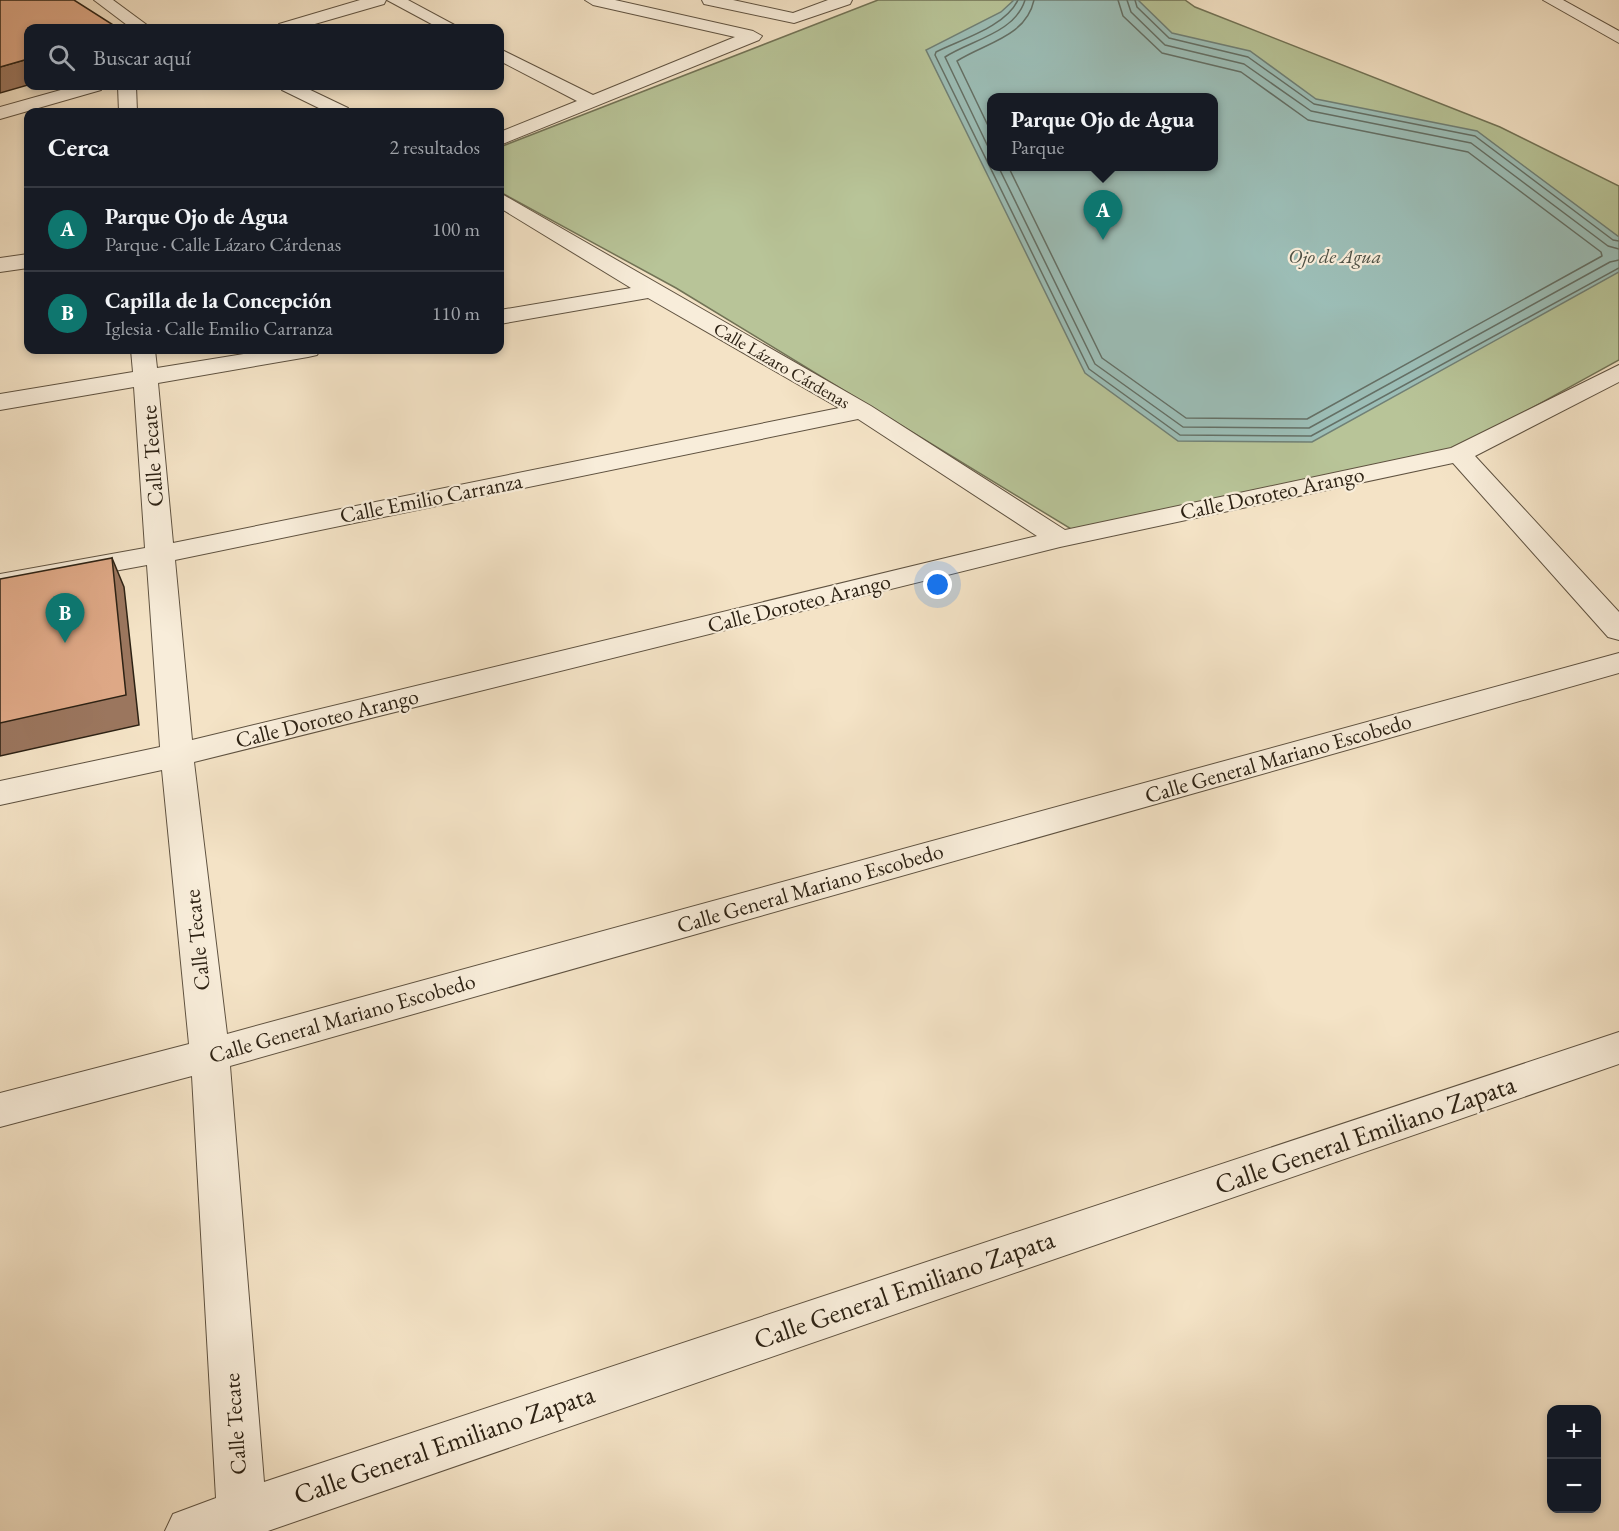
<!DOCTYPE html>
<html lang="es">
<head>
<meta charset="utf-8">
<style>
	:root { --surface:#171b24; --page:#20242c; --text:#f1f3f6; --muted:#9ea1a6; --line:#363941; --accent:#0f766e }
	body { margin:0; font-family:"EB Garamond",serif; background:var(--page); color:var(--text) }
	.controls { position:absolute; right:18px; bottom:18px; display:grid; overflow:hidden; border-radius:12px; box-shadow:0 3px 9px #0003 }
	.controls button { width:54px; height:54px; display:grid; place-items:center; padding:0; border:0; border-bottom:2px solid var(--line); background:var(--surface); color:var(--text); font:30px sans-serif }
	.you { position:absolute; left:938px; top:585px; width:21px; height:21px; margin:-15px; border:4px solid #fff; border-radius:50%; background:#1a73e8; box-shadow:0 0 0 9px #1a73e833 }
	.badge { display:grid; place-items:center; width:39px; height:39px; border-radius:50%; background:var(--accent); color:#fff; font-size:20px; font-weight:700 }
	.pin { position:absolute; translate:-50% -50px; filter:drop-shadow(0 2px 3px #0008) }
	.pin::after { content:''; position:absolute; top:32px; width:21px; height:18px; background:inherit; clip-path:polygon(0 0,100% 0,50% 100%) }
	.popup { position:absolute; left:987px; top:93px; width:231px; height:78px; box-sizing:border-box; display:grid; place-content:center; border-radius:12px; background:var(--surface); filter:drop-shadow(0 2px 4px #0005); font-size:20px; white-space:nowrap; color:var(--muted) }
	.popup b { font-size:22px; color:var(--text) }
	.popup::after { content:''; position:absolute; left:50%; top:100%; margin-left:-12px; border:12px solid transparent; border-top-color:var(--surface) }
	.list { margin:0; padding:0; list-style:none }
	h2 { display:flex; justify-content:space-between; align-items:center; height:78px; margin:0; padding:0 24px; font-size:26px }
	h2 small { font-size:20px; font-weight:400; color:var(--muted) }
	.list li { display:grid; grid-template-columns:39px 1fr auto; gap:18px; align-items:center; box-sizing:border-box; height:84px; padding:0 24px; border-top:2px solid var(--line) }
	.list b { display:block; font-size:22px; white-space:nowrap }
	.list p { margin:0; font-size:20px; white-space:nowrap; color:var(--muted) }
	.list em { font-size:20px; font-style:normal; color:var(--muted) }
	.icon { flex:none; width:33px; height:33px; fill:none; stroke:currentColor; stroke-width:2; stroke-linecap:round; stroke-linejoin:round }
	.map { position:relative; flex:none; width:1619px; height:1531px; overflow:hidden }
	.search { position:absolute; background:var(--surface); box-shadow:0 3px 9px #0003; left:24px; top:24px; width:480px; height:66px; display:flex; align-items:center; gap:15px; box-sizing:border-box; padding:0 21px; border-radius:12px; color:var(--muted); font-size:22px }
	.panel { position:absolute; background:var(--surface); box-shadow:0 3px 9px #0003; left:24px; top:108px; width:480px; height:246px; border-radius:12px }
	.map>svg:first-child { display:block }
	.green { fill:#b8c498; stroke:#727356; stroke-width:1.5; fill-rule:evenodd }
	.water { fill:#9cbeb7; stroke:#708076; stroke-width:1.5; fill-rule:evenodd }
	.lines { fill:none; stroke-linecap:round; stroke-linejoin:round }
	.shore { stroke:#647066; stroke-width:1.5 }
	.minor-casing { stroke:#5f5240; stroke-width:2 }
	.tertiary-casing { stroke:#5f5240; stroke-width:2 }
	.minor { fill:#f8edda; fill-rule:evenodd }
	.tertiary { fill:#f8edda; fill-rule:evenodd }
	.shaded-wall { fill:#9b765e; stroke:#2d2214; stroke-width:1.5 }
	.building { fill:#dea886; stroke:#2d2214; stroke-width:1.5 }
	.labels { text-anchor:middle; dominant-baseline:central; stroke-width:4.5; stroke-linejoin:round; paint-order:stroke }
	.far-street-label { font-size:18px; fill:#2d2214; stroke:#f8edda }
	.far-water-label { font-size:20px; font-style:italic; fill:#4e5145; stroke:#f8edda }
	.street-label { font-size:22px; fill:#2d2214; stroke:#f8edda }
	.near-street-label { font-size:27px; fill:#2d2214; stroke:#f8edda }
</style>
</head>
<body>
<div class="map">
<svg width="1619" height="1531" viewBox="0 0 1619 1531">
	<rect width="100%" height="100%" fill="#f4e3c6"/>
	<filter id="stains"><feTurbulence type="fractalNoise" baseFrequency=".00333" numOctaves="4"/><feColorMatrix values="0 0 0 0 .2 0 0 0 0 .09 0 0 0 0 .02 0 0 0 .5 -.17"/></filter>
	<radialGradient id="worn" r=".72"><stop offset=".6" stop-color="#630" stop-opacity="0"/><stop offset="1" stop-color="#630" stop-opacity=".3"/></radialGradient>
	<!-- green -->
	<path class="green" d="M878,0h307l10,7 305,120 119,59v174l-160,88 -383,84 -400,-244 -176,-96v-45zM992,98h222v68h-222z"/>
	<!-- water -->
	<path class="water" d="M1014,0h124l34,33 78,18 66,48 161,32 142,106v35l-307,170 -134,-1 -93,-68 -159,-323 75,-38zM992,98h222v68h-222z"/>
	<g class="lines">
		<!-- shore -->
		<g class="shore">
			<path d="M1018,0c-13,27 -56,39 -82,52l-1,3 154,314 91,66 131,1 308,-168"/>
			<path d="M1127,0l4,12 34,33 79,19 67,47 160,32 137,103 11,3"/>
			<path d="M1135,0l2,7 32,31 79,19 66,47 161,32 138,104 6,1"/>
			<path d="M992,134l-35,-73c28,-18 69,-24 77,-61"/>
			<path d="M992,155l-47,-98c26,-17 70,-24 80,-57"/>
			<path d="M998,166l97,198 88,63 126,1 301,-166 9,-2"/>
			<path d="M1008,166l94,192 84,60 121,1 295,-163 -1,-4 -133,-100 -160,-32 -67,-48 -79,-19 -39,-37 -5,-16"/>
		</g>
		<defs>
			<g id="minor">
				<path d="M94,0h19l38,28h-20z"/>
				<path d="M360,0h26l-2,4 -83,24h-25l3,-4z"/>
				<path d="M387,0h21l52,28h-21z"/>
				<path d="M585,0h30l138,31 9,5 -3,4 -259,105v-13l77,-31 -77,-40v-12l93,46 142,-58 -142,-32z"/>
				<path d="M702,0h31l60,13 35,-13h24l-2,4 -56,19 -90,-19z"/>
				<path d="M75,86h28l-2,4 -101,29v-12z"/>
				<path d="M118,86h18l1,26h-18z"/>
				<path d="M280,86h22l46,22 3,4h-24l-45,-22z"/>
				<path d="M500,193l371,213 194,124 386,-82 168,-83v17l-144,74 144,156v28l-11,-3 -155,-174 -393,84 -866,215 33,272 1392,-381v20l-1389,393 34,416 1355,-450v32l-1351,467h-103l8,-17 43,-16 -24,-422 -192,51v-34l189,-49 -27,-274 -162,35v-24l160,-34 -13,-182 -147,27v-18l145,-26 -11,-161 -134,23v-16l133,-22 -2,-22h24l2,18 111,-18h52l-3,5 -9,2 -150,26 15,160 666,-135 -191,-110 -148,26v-14l131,-22 -131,-80zM858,419l179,117 -845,204 -17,-180z"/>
				<path d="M28,254v14l-28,4v-14z"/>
			</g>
			<path id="tertiary" d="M1543,0h20l56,31v12z"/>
		</defs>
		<!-- minor casing -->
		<use href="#minor" class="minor-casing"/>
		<!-- tertiary casing -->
		<use href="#tertiary" class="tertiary-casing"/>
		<!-- minor -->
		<use href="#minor" class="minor"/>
		<!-- tertiary -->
		<use href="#tertiary" class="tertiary"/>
	</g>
	<!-- shaded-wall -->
	<g class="shaded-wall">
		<path d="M28,59v26l-28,8v-26z"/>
		<path d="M112,558l12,29 15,138 -139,31v-33z"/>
	</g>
	<!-- building -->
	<g class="building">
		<path d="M0,0h74l44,28h-90v31l-28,8z"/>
		<path d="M112,558l14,137 -126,28v-144z"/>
	</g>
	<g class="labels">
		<!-- far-street labels -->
		<g class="far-street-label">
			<text transform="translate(782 365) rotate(30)">Calle Lázaro Cárdenas</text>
		</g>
		<!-- far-water labels -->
		<g class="far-water-label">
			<text x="1335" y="256">Ojo de Agua</text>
		</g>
		<!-- street labels -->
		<g class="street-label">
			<text transform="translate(152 456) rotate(-94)">Calle Tecate</text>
			<text transform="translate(1272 493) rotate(-12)">Calle Doroteo Arango</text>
			<text transform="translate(431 498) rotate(-11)">Calle Emilio Carranza</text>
			<text transform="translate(799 603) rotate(-14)">Calle Doroteo Arango</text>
			<text transform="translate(327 718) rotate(-14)">Calle Doroteo Arango</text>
			<text transform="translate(1278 758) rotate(-16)">Calle General Mariano Escobedo</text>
			<text transform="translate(810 888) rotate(-16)">Calle General Mariano Escobedo</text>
			<text transform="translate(197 940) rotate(-96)">Calle Tecate</text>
			<text transform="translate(342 1018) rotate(-16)">Calle General Mariano Escobedo</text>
			<text transform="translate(235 1424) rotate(-94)">Calle Tecate</text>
		</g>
		<!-- near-street labels -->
		<g class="near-street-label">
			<text transform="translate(1365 1134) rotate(-19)">Calle General Emiliano Zapata</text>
			<text transform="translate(904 1289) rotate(-19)">Calle General Emiliano Zapata</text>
			<text transform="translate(444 1444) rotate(-19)">Calle General Emiliano Zapata</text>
		</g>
	</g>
	<rect width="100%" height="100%" filter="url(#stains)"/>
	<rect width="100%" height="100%" fill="url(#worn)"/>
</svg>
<div class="controls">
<button>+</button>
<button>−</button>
</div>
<div class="you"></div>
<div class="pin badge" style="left:1103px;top:240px">A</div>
<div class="popup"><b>Parque Ojo de Agua</b>Parque</div>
<div class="pin badge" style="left:65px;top:643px">B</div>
<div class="search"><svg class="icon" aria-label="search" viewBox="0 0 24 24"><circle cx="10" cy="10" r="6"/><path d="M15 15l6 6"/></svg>Buscar aquí</div>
<section class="panel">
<h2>Cerca<small>2 resultados</small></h2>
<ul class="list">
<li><span class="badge">A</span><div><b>Parque Ojo de Agua</b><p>Parque · Calle Lázaro Cárdenas</p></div><em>100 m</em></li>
<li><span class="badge">B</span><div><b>Capilla de la Concepción</b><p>Iglesia · Calle Emilio Carranza</p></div><em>110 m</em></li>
</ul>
</section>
</div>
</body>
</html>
